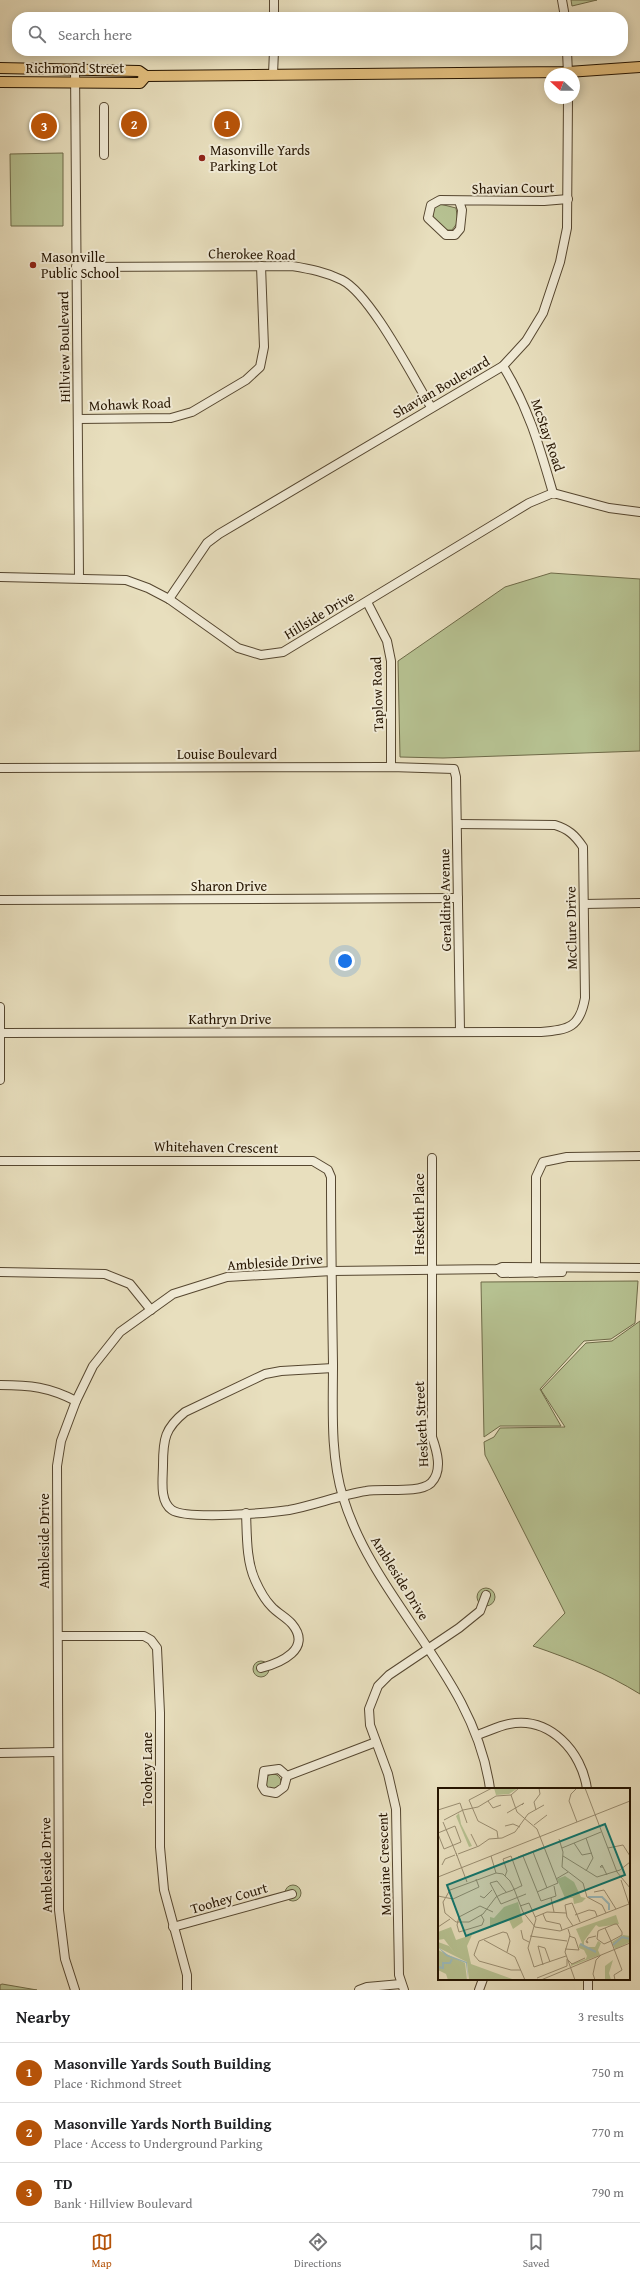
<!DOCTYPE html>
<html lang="en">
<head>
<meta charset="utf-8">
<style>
	:root { --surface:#fff; --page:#f6f6f6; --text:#202124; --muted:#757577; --line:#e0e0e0; --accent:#b45309 }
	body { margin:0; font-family:"Gentium Book Plus",serif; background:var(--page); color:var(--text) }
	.compass { position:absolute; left:544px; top:68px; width:36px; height:36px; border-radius:50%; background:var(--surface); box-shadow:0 2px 10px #0003; rotate:291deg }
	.you { position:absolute; left:345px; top:961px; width:14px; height:14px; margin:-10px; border:3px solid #fff; border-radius:50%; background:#1a73e8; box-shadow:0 0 0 6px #1a73e833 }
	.badge { display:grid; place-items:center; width:26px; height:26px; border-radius:50%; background:var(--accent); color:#fff; font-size:13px; font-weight:700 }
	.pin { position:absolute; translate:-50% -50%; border:2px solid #fff; box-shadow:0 1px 4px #0006 }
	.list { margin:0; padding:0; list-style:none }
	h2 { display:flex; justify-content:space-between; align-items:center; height:52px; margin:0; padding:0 16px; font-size:17px }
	h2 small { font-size:13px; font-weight:400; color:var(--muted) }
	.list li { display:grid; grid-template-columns:26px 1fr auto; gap:12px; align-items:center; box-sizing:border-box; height:60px; padding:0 16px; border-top:1px solid var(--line) }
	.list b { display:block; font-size:15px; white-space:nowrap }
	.list p { margin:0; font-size:13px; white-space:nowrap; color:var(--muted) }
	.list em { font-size:13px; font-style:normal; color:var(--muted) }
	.icon { flex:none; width:22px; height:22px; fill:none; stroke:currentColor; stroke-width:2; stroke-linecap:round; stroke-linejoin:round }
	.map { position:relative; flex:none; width:640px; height:1990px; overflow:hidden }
	.search { position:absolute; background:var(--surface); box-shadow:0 2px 10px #0003; left:12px; right:12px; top:12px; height:44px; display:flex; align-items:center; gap:10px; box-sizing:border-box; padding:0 14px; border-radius:16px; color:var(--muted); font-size:15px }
	.sheet { height:232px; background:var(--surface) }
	nav { display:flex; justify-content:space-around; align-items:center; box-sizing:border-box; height:56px; border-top:1px solid var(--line); background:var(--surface); font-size:11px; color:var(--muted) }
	nav a { display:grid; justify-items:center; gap:2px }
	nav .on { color:var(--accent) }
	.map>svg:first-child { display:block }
	.green { fill:#b6c191; stroke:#6e6a48 }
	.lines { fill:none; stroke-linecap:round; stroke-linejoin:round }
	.minor-casing { stroke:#564730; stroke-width:10 }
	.major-casing { stroke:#251400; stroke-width:12 }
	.minor { stroke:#f0ead5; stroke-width:8 }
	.major { stroke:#e4c07f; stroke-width:10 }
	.poi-dot { fill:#8f2418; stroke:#f0ead5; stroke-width:1.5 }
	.labels { text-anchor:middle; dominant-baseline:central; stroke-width:4; stroke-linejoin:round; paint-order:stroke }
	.street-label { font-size:14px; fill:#251400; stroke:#f0ead5 }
	.poi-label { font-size:14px; fill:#251400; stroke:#f0ead5; text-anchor:start }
	.inset-river { fill:none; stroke:#9bbabc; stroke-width:2 }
	.inset-road { fill:none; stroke:#9a8e72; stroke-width:1 }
	.view { fill:#0f766e; fill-opacity:0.15; stroke:#0f766e; stroke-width:2 }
	.inset-edge { fill:none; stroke:#251400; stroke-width:2 }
</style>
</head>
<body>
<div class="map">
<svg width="640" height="1990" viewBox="0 0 640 1990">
	<rect width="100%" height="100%" fill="#e8dfbe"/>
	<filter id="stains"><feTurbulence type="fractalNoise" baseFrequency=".005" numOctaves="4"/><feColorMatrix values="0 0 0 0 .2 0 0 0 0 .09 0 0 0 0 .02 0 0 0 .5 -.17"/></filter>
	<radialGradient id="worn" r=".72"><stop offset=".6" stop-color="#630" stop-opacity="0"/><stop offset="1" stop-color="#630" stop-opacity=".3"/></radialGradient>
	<!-- green -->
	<g class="green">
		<path d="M571,0h26l-25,6z"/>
		<path d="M63,153v73h-52l-1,-72z"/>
		<path d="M440,204l16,4 2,14 -6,8h-7l-12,-11v-11z"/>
		<path d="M551,573l89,6v172l-197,7 -43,-1 -2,-96 107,-74z"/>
		<path d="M638,1281l-3,42 -24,16 -27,2 -44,48 21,37h-61l-16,11 -3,-155z"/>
		<path d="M640,1321v373c-34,-21 -69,-35 -107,-48l32,-33 -80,-158 -1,-13 10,-5 6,-9 65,-1 -24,-37 45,-47 26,-2z"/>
		<circle cx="486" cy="1597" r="9"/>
		<circle cx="261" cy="1669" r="8"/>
		<circle cx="273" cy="1782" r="8"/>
		<circle cx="293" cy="1893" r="8"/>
		<path d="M2,1984l35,6h-37v-5z"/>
	</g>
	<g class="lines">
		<defs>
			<g id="minor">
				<path d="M562,0l3,17"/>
				<path d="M274,17v-17"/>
				<path d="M567,51l1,23"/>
				<path d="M75,68l4,509"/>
				<path d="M273,74l1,-23"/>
				<path d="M104,155v-48"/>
				<path d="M459,201l3,9 -2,19 -5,6h-9l-18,-17 3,-13 9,-5 104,1 24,-2"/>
				<path d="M76,267l216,-1c18,3 34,6 50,14 29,15 70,96 89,127"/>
				<path d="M503,366c26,43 36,79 50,127"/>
				<path d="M78,419l93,-1 21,-6 54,-32 14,-13 4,-20 -3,-81"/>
				<path d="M0,577l126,3 22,8 21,11 69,49 23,7 22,-3 246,-149 24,-10 56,15 31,4"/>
				<path d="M169,599l38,-56 12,-9 284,-168 23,-25 17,-28 17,-51 7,-34 1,-130"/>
				<path d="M367,602l20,39 4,20v106"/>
				<path d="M0,768l391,-1 63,2 2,8 4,254"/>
				<path d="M0,900l458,-2"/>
				<path d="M584,904l56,-1"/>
				<path d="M0,1007v73"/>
				<path d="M0,1033l541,-1c28,-2 39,-5 44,-34l-2,-151c-8,-12 -15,-18 -28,-22l-98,-1"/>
				<path d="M0,1161h313l15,9 3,7c0,62 1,125 2,187 0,43 -3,91 10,133 32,106 132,179 147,292"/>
				<path d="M498,1269l4,4 60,-1"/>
				<path d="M0,1272l105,2 25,10 21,26"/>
				<path d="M536,1273v-96l7,-15 24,-5 73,-1"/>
				<path d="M333,1368l-52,3 -16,3 -80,38c-20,16 -22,27 -22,53 0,14 -4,36 9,45 15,10 97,3 117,0 26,-5 51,-15 77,-19 16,-3 53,3 65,-8 12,-12 6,-32 1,-46v-279"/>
				<path d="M0,1385c30,0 49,2 76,16"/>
				<path d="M246,1513c1,21 0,47 9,67 4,9 9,19 16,26 6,7 15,11 21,18 21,25 -12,39 -31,44"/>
				<path d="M58,1636h86l7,4 6,8 3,65v134l4,43 23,85v15"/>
				<path d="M477,1735c10,-3 21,-9 32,-11 41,-8 73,28 78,65"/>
				<path d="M0,1753l57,-1"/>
				<path d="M287,1776l-3,11 -8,6 -11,-2 -3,-5 2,-15 15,-2 8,7 89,-34"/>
				<path d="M173,1927l119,-33"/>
				<path d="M588,1979v11"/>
				<path d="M75,1990l-10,-31 -6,-49 -2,-444 4,-25 15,-40 17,-35 27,-34 53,-38 54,-17 105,-6 166,-2 4,-2 138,1"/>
				<path d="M359,1990l8,-3 34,-3"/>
				<path d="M404,1990l-5,-15 -3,-166 -8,-35 -18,-49 -1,-16 9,-23 11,-11 70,-47 21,-17 6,-16"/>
				<path d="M479,1990l4,-11"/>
			</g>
			<g id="major">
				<path d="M0,68l139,3 7,5 422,-4 72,-5"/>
				<path d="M0,82l140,1 6,-7"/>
			</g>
		</defs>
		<!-- minor casing -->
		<use href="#minor" class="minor-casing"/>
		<!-- major casing -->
		<use href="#major" class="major-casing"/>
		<!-- minor -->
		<use href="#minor" class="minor"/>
		<!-- major -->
		<use href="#major" class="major"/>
	</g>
	<!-- markers -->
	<g class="poi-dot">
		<circle cx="202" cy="158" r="4"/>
		<circle cx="33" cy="265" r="4"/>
	</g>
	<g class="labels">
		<!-- street labels -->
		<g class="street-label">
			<text x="75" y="68">Richmond Street</text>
			<text transform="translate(513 188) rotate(-1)">Shavian Court</text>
			<text transform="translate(252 254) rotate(1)">Cherokee Road</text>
			<text transform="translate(64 347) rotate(-91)">Hillview Boulevard</text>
			<text transform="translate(441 387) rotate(-30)">Shavian Boulevard</text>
			<text transform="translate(130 404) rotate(-2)">Mohawk Road</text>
			<text transform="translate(548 435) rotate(71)">McStay Road</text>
			<text transform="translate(319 615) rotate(-31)">Hillside Drive</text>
			<text transform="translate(377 694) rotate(-92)">Taplow Road</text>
			<text x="227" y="754">Louise Boulevard</text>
			<text x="229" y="886">Sharon Drive</text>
			<text transform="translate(445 900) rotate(-91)">Geraldine Avenue</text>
			<text transform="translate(571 928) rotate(-91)">McClure Drive</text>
			<text x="230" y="1019">Kathryn Drive</text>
			<text transform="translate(216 1147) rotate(1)">Whitehaven Crescent</text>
			<text transform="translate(419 1214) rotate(-90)">Hesketh Place</text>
			<text transform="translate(275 1262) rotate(-4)">Ambleside Drive</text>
			<text transform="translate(421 1424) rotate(-93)">Hesketh Street</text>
			<text transform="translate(44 1541) rotate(-90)">Ambleside Drive</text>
			<text transform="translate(400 1578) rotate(58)">Ambleside Drive</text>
			<text transform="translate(147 1769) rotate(-90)">Toohey Lane</text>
			<text transform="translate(384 1864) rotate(-92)">Moraine Crescent</text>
			<text transform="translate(46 1865) rotate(-91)">Ambleside Drive</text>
			<text transform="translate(229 1898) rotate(-16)">Toohey Court</text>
		</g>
		<!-- poi labels -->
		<g class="poi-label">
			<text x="210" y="150">Masonville Yards<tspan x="210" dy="16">Parking Lot</tspan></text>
			<text x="41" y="257">Masonville<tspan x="41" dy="16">Public School</tspan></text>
		</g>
	</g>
	<!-- overview -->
	<g transform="translate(438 1788)">
		<rect width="192" height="192" fill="#e8dfbe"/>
		<path d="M56,0h24l-9,6 -13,1zM21,25l2,11 11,22 -3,1 -13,-31zM127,88l9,6 7,15 5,1 -4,4 -8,2 -1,-6h-3l-16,6 11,-6 -8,-19zM80,114l5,20 -10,7 -4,-9 -37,15 -5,11 4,18 44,16h-46l-2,-18 -28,-14 -1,-6 11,4 7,9 -12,-16 -6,1v-8l13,-5 5,13 21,-7 13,-6v-10l4,1 10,-11zM178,127l3,9 -20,3 -3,-2 -12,16v6h11l3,-6 3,2 -3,7 2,5 -29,11v-2l15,-5 1,-3 -3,-6 -5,-2v-3l3,-2 -6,-14zM185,147l7,1v6l-15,7 -3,-7zM0,162l27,13 2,17h-19l-2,-6 -8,-4zM175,172l-4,13 2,7h-6v-14z" fill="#b6c191"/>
		<path d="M0,159l10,8 19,7 1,18 -2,-17 -20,-7z" fill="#9bbabc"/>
		<path class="inset-river" d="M150,109h14l7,7v6M142,156l16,8M175,157l9,-8 8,2M0,179l5,1v-5h7l2,-4"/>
		<path class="inset-road" d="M54,0l-23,12 9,21 19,10 1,7M139,0l-6,6 -2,7 8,21M147,0l32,84 13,16M73,7l6,17 20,17 21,54 -21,9M50,13l5,7 8,-3M0,22l22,-7 7,20M98,22l-2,-8 6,-8 -1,-6M69,25l17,-10 -2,2M6,32l19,-10 15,-3 18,-11 15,-1 8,-7M5,34l13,31M96,37l13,-10M67,38l8,-2 7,3M0,45l17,-7 6,16 -17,7 -6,-15M33,46l6,12M121,51l4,13 -1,15 21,16 4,14 15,8 4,8M136,55l8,12 10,-2M124,60l39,-16M170,60l15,-3 7,11M95,64l14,36M20,66l21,-8 10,-7 13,-1 13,-6 13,-18 16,-9M19,68l-1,-3 11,29M53,68l5,17M85,68l18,45 15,-5 -2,-10M125,68l34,21 23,-7 10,-8M80,69l26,-10M4,77l3,-6 10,-4M165,79l-1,-2 -2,2h3l4,8M148,83l7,-13 -7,-20M67,88l2,-5 -4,-12 8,-3 11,30h-1l-6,3h-1l-1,1 -11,4 -6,3 -13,17 -14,8h-13l-11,-9 -2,-11 7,-12 46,-17 7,1 7,7 4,8 9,23 1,1M0,89l192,-76M118,91l12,-7M183,92l9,27M68,104l-9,-11 -7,2 11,21 25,-10M156,104l10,-2 12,19M0,108l15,3 26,-12 -3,-8M42,108l4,2 8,-8M113,110l3,14M82,118l9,-3 7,16 -8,29 6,19 32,-11M85,124l12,15 25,4 69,-27M105,126l3,7 14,3 2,6M43,127l3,5 -2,5 -23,7 -2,-7 2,-8 21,-11 13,6M137,127l14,-5 6,1 2,5M97,129l12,-5 19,1M135,138l-6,-9 -2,-12 7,-2 8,19M0,139l12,-8M167,140l6,13 -7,3 -7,-5 1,-8 2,-1 15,-6h2l5,8v3l-11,6M130,141l2,6 -5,17 10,28M83,142l2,9 6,3M92,148l37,5M46,152l31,17 10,23M149,153l1,2 -2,-1 2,-4 8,-2M173,153l11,29 -8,5 1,5M127,161l14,1 -4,-12 -6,-2M69,164l3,-11 -3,-8 -4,-1 -24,9 -5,14 5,6 32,9h10M129,171l5,5 13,-6M105,177l-5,-19 7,2 5,14M99,190l30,-12v-7M103,192l89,-37M157,192l-2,-6 3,-14 5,-5"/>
		<path class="view" d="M167,36l20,51 -159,61 -19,-51z"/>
		<rect width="192" height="192" class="inset-edge"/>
	</g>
	<rect width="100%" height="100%" filter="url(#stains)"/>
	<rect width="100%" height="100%" fill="url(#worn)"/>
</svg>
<svg class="compass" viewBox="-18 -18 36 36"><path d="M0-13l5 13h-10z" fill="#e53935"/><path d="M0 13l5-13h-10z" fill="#757577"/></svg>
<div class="you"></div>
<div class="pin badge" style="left:227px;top:124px">1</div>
<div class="pin badge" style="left:134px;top:124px">2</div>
<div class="pin badge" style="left:44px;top:126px">3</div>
<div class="search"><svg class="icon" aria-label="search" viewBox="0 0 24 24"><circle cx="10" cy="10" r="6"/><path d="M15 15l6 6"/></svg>Search here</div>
</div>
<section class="sheet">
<h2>Nearby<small>3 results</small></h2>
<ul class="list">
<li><span class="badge">1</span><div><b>Masonville Yards South Building</b><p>Place · Richmond Street</p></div><em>750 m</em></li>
<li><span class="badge">2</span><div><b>Masonville Yards North Building</b><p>Place · Access to Underground Parking</p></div><em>770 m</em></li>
<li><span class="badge">3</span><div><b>TD</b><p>Bank · Hillview Boulevard</p></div><em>790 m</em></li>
</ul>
</section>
<nav>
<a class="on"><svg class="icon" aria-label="map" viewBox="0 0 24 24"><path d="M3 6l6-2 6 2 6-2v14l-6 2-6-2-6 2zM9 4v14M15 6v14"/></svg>Map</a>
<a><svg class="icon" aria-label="directions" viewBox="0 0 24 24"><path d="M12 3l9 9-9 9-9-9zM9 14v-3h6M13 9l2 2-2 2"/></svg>Directions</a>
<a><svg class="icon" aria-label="saved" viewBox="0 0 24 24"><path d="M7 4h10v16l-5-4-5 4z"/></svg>Saved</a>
</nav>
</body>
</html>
